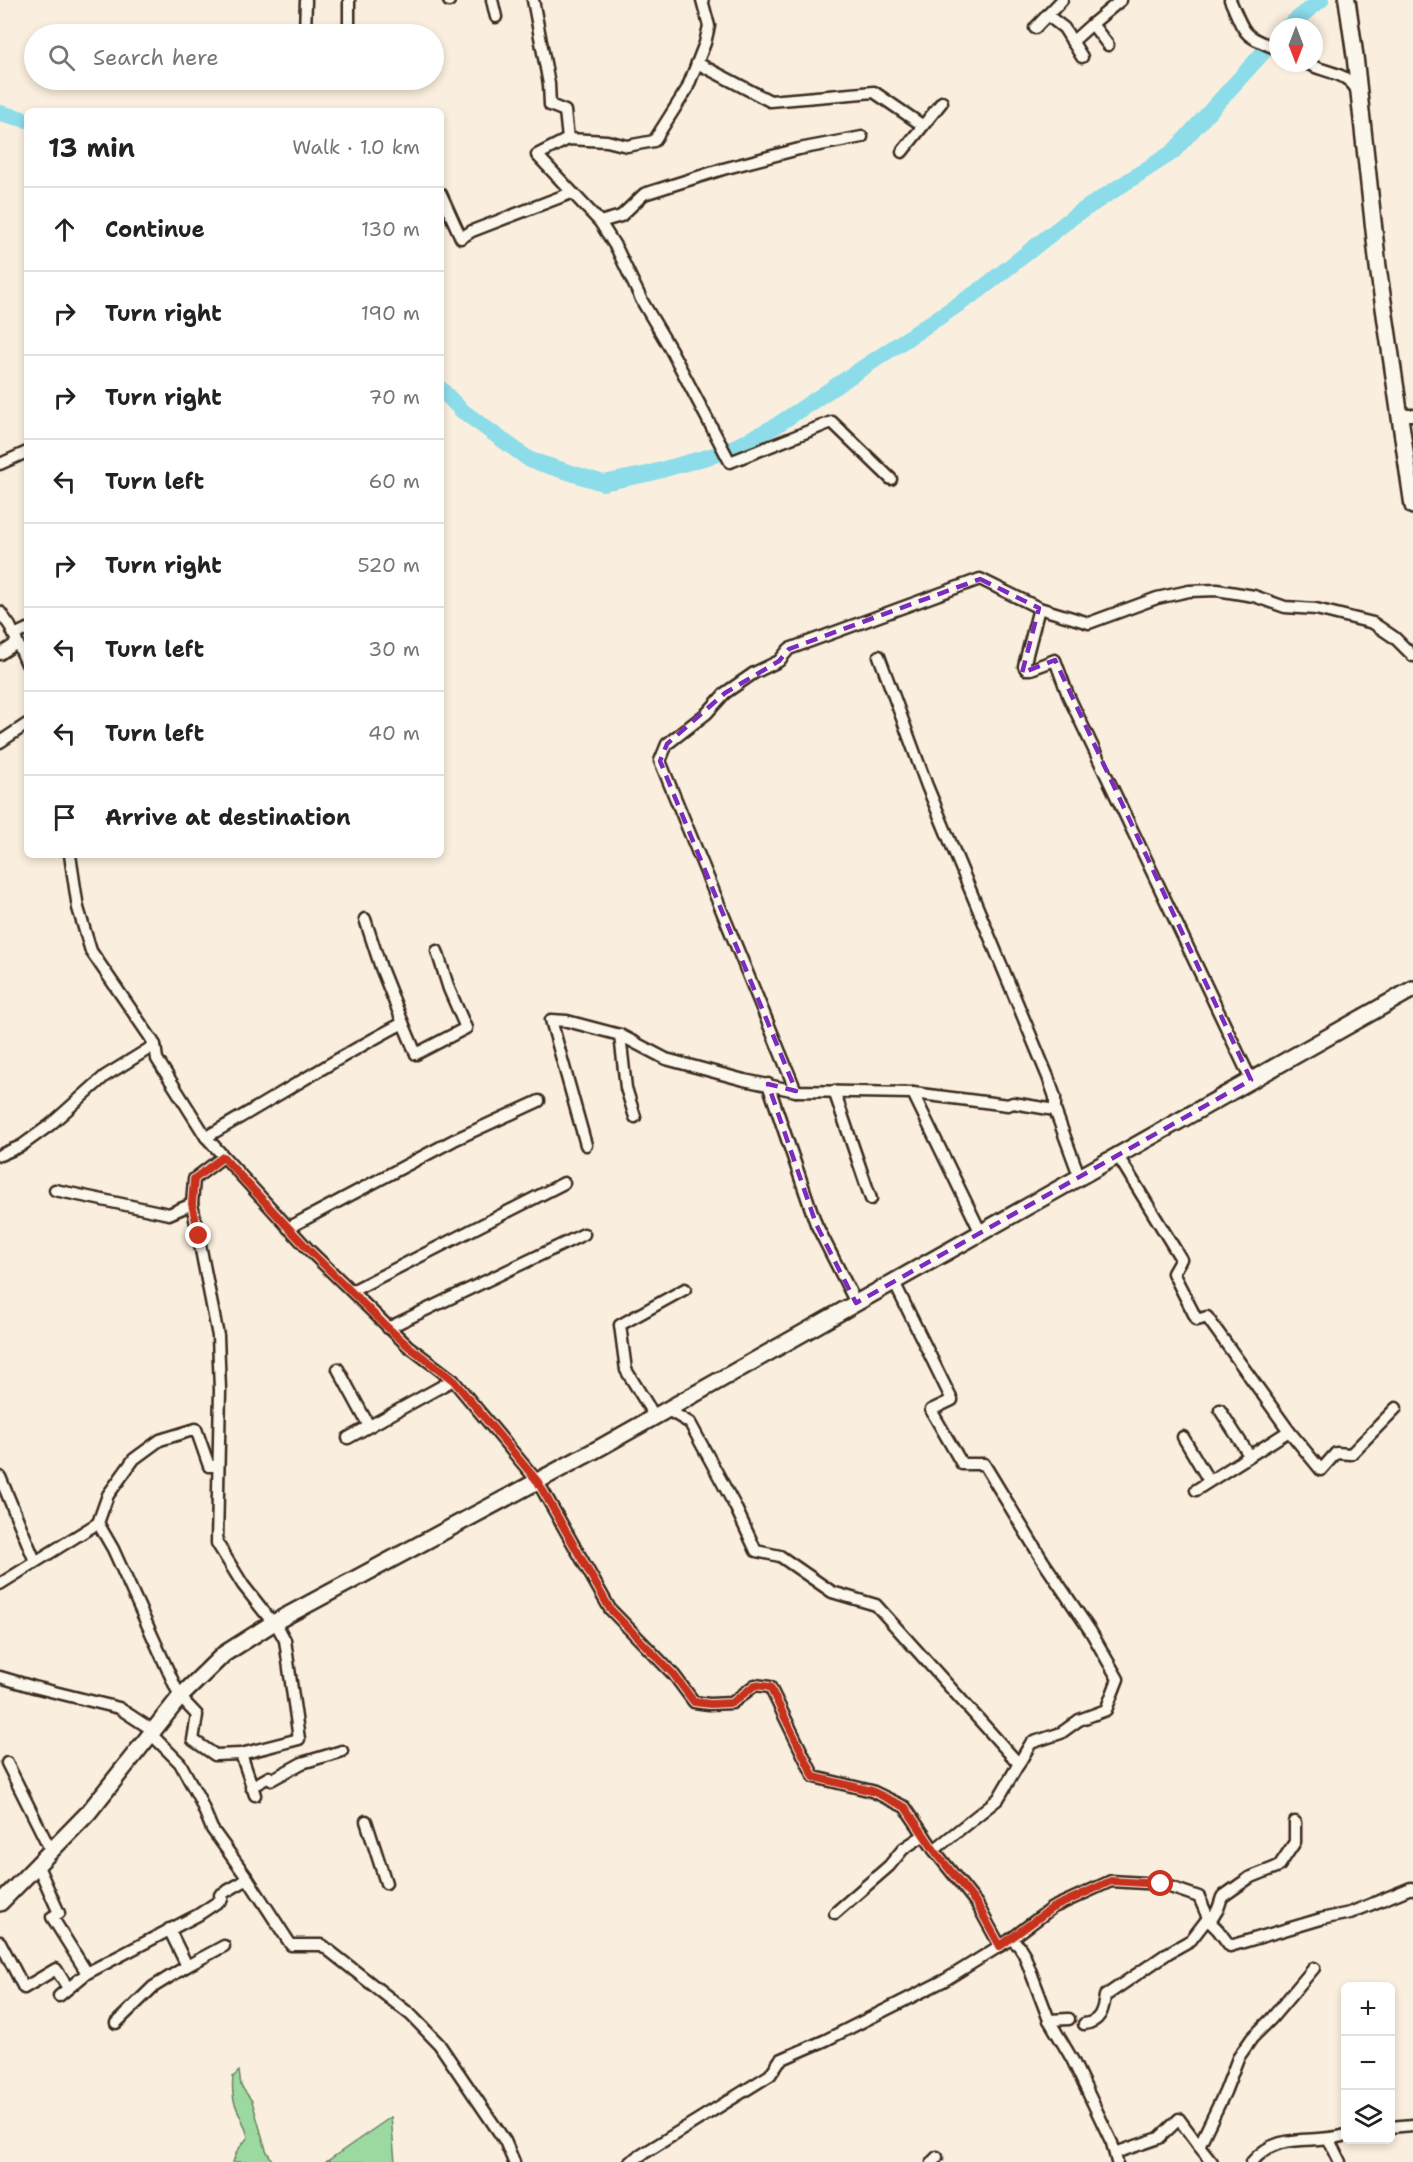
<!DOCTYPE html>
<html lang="en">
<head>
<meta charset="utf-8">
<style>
	:root { --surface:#fff; --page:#f6f6f6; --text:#222; --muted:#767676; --line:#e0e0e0 }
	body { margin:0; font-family:"Shantell Sans",sans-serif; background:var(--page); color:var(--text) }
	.controls { position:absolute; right:18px; bottom:18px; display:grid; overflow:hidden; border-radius:9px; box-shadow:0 3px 9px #0003 }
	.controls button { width:54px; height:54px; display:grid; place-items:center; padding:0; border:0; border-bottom:2px solid var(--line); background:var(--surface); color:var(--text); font:30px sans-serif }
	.compass { position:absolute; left:1269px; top:18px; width:54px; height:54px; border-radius:50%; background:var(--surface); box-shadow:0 3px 9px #0003; rotate:180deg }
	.stop { position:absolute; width:18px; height:18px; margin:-14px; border:4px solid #c8321e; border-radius:50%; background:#fff }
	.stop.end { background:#c8321e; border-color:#fff; box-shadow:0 2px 6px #0008 }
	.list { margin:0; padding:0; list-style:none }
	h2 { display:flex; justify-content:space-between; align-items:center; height:78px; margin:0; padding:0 24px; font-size:26px }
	h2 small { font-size:20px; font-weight:400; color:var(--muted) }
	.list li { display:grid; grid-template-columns:39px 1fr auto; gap:18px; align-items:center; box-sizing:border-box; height:84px; padding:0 24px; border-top:2px solid var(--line) }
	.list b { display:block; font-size:22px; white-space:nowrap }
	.list em { font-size:20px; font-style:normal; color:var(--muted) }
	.icon { flex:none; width:33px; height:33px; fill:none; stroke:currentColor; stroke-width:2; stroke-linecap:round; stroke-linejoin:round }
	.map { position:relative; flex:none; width:1413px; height:2162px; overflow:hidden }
	.search { position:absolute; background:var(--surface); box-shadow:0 3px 9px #0003; left:24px; top:24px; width:420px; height:66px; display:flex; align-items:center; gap:15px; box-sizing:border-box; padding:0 21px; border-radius:33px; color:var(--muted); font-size:22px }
	.panel { position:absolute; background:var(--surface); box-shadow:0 3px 9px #0003; left:24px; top:108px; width:420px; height:750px; border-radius:9px }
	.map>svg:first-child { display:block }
	.green { fill:#9cd9a1; stroke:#6c8260; stroke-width:1.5 }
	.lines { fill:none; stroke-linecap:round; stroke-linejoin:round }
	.river { stroke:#8cdcea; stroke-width:16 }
	.minor-casing { stroke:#3b2a1e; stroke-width:15 }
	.secondary-casing { stroke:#3b2a1e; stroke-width:20 }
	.minor { stroke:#fbf7ec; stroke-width:10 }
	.secondary { stroke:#fbf7ec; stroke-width:15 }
	.route { stroke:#c8321e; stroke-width:8 }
	.marked { fill:none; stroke:#7b2cbf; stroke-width:4.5; stroke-dasharray:12 8; stroke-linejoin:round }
</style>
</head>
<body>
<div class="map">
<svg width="1413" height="2162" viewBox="0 0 1413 2162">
	<rect width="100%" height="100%" fill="#faefde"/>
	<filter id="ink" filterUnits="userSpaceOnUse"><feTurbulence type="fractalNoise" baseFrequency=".0167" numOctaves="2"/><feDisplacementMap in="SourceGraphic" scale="12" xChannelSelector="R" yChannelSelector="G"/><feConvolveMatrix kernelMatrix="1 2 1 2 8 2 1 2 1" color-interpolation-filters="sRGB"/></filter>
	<g filter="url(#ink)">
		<!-- green -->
		<g class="green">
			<path d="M239,2071l2,15 11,15 14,49 7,12h-40l4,-11 11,-14c-7,-27 -18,-29 -15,-60z"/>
			<path d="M391,2117l4,45h-69z"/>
		</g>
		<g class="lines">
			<!-- river -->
			<g class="river">
				<path d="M1287,27l34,-27"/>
				<path d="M0,113l27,7"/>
				<path d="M441,389l20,21 69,50 73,23 44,-9 78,-22 49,-25 206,-137 94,-74 99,-64 105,-116"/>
			</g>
			<defs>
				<g id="minor">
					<path d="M449,0v1"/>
					<path d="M492,0l4,17"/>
					<path d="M533,0l16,84 1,21 15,6 3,28"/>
					<path d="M702,0l7,26 -4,17 -18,46 -33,52 -27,5 -20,-5 -39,-2 -31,16 63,67 17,27 25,52 29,49 59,112 102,-40 59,57"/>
					<path d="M1230,0c16,35 11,35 48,49"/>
					<path d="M1047,15l17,13 18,29"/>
					<path d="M349,25v-25"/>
					<path d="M1035,28l27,-28"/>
					<path d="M305,34l1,-34"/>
					<path d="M1072,42l20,-18"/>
					<path d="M1108,45l-16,-21 29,-24"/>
					<path d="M697,63l73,38 104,-9 48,33"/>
					<path d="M1306,63c18,10 41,8 51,28"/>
					<path d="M902,152l40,-50"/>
					<path d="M441,194l20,44 11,-7 99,-38"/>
					<path d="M600,222l21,-6 23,-22 79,-25 76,-20 63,-12"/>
					<path d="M1400,415h13"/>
					<path d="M0,464l27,-12"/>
					<path d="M1039,608l50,15 68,-25 32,-7 28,-1 37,6 31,11 31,2 57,14 22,15 18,18"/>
					<path d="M0,612l10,14 17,38"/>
					<path d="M14,635l13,-6"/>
					<path d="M0,654l17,-11"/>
					<path d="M879,656l48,130 121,291 7,20v13l25,68"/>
					<path d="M0,742l27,-18"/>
					<path d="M70,855l8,53 13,43 59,86 5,8 2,14 49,78 103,113 99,96 45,34 85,102 72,127 64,66 20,27 15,2 23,-1 23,-18 15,2 44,90 58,14 33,16 29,43 43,54 23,42"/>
					<path d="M365,919l16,49 22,55"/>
					<path d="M620,1035l6,53 9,29"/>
					<path d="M768,1084l48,140 40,79"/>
					<path d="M796,1091l-136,-330 7,-17 40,-31 18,-20 29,-20 25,-12 10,-12 191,-70 59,29 -15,58 2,3h5l24,-9 13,35 183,385"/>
					<path d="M834,1091l37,108"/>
					<path d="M913,1093l68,140"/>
					<path d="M206,1137c66,-37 130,-79 197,-114l13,31 50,-26 -17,-39 -12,-38"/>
					<path d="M586,1145l-35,-125 16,1 53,14 46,24 78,21 52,11 117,2 95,12 5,-2 42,7"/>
					<path d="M0,1155l21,-9 29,-21 55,-49 50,-31"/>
					<path d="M1118,1156l63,103 -8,14 24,47 10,-3 82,114 32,39 15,-17 15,1 45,-46"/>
					<path d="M223,1157l-29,22 -2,25 26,132 2,54 -3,153 26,42 30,38"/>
					<path d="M55,1190l114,24 23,-10"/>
					<path d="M288,1228l166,-88 85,-39"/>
					<path d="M894,1282l58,118 -21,10 31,54h22l59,97 48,71 27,47 -12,31 -27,10 -18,13 -30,10 -33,56 -64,51"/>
					<path d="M352,1291l212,-108"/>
					<path d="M388,1328l196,-94"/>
					<path d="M338,1369l31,57"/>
					<path d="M668,1410l22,13 45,83 21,45 24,5 52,36 44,13 143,159"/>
					<path d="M1220,1410l29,45"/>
					<path d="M655,1417l-29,-47 -6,-45 65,-36"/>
					<path d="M1183,1437l26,44"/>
					<path d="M348,1438l105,-58"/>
					<path d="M0,1477l35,84"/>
					<path d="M1196,1490l93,-59"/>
					<path d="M98,1523l15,26 67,148 17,18 -4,25 22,15 26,-1"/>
					<path d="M0,1584l98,-61 10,-28 26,-36 26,-19 36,-11 13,37h9"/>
					<path d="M0,1677l34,10 85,21 35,23"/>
					<path d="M151,1734l29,29 19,35 13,31 36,50 43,66h31l89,70 28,29 66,97 9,21"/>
					<path d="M7,1763l44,88"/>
					<path d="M251,1787l18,-10 2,3 31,-17 40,-12"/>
					<path d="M255,1795l-14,-41 58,-15 -14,-99 -10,-18"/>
					<path d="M366,1821l20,62"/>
					<path d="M37,1864l22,49 -7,4 35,56"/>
					<path d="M835,1913l54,-47 14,-17 21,-14"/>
					<path d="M1210,1922l8,-13 4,-12 27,-19 30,-12 16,-24v-20"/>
					<path d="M169,1929l18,37"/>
					<path d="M1011,1939l8,7 5,8 25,66 23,39 40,84 5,19"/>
					<path d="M0,1942l24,46 32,-19 12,19"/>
					<path d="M59,1996l28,-23 111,-58 24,-16 -2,-4 28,-16"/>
					<path d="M1049,2020l20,-1"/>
					<path d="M116,2023l37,-36 34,-21 37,-20"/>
					<path d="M1084,2024c16,-2 19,-13 21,-28l63,-43 23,-13 17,-22"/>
					<path d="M1390,2127l23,-2"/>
					<path d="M1329,2140l11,22"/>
					<path d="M1199,2146l13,16"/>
					<path d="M1115,2153l44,-15 20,-19 20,27 26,-54 13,-34 14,-20 19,-19 43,-51"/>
					<path d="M630,2162l140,-87 10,-15 46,-20 119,-60 66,-41 41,-31 59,-27 50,3 38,13 11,25 8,8 12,16 91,-27 29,-6 61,-25 2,1"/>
					<path d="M932,2162l5,-5"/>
					<path d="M1252,2162c27,-32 60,-17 94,-27"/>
				</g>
				<g id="secondary">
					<path d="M1347,0l8,56 23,211 35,239"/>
					<path d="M0,1903l88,-90 92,-116 44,-43 49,-31 328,-176 812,-458"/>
				</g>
			</defs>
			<!-- minor casing -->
			<use href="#minor" class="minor-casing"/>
			<!-- secondary casing -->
			<use href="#secondary" class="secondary-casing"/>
			<!-- minor -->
			<use href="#minor" class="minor"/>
			<!-- secondary -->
			<use href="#secondary" class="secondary"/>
		</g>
	</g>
	<g class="lines" filter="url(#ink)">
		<!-- route -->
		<path class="route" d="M199,1236l-7,-32 2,-25 29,-22 86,93 79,78 20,18 45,34 85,102 72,127 64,66 20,27 16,2 22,-1 23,-18 15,2 44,90 58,14 33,16 29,43 43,54 23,42 52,-38 59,-27 50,3"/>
	</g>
	<!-- marked area -->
	<path class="marked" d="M980,579l59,29 -17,65 33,-13 196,420 -395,223 -40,-79 -48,-140 28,7 -136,-330 7,-17 58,-51 54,-32 10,-12z"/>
</svg>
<div class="controls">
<button>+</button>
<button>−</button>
<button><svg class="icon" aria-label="layers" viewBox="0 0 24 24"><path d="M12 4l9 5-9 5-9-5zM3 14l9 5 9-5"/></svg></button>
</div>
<svg class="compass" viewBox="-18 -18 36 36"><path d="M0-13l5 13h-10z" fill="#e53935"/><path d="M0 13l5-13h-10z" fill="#767676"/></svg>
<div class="stop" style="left:1161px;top:1884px"></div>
<div class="stop end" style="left:199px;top:1236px"></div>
<div class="search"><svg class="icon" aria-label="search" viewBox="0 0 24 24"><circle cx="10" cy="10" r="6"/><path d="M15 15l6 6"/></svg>Search here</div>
<section class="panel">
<h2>13 min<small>Walk · 1.0 km</small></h2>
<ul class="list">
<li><svg class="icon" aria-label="ahead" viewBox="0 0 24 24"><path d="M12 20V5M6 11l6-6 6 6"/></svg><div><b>Continue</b></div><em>130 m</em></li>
<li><svg class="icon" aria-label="right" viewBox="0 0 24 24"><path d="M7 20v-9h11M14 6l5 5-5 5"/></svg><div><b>Turn right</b></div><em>190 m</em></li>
<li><svg class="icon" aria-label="right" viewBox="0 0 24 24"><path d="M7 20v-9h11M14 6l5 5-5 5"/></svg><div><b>Turn right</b></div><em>70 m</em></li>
<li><svg class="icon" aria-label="left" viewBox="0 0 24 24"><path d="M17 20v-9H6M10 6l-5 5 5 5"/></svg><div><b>Turn left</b></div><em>60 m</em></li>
<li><svg class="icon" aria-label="right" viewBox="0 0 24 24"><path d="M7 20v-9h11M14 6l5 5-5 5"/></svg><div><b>Turn right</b></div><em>520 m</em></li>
<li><svg class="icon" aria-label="left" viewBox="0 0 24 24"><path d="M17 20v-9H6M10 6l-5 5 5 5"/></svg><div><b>Turn left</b></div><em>30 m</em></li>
<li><svg class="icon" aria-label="left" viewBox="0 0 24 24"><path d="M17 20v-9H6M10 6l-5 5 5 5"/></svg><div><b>Turn left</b></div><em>40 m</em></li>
<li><svg class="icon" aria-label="arrive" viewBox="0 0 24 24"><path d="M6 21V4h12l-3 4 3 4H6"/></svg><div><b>Arrive at destination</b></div></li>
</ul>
</section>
</div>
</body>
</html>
